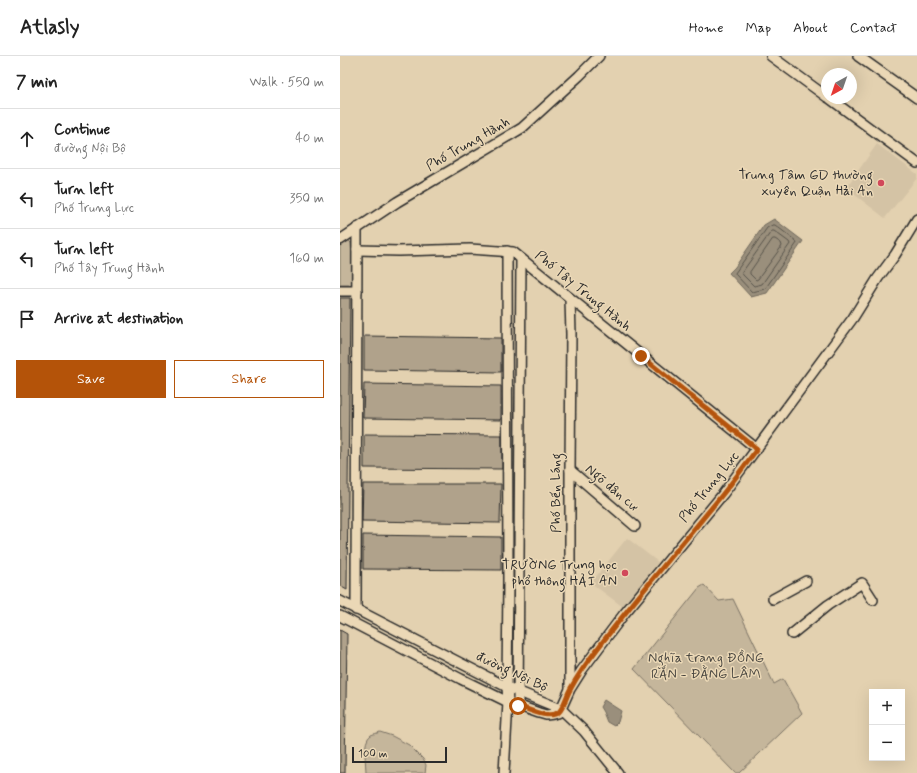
<!DOCTYPE html>
<html lang="en">
<head>
<meta charset="utf-8">
<style>
	:root { --surface:#fff; --page:#f2f2f2; --text:#222; --muted:#767676; --line:#e0e0e0; --accent:#b45309 }
	body { margin:0; font-family:Mynerve,sans-serif; background:var(--page); color:var(--text) }
	.controls { position:absolute; right:12px; bottom:12px; display:grid; overflow:hidden; border-radius:0px; box-shadow:0 4px 16px #0002 }
	.controls button { width:36px; height:36px; display:grid; place-items:center; padding:0; border:0; border-bottom:1px solid var(--line); background:var(--surface); color:var(--text); font:20px sans-serif }
	.compass { position:absolute; left:481px; top:12px; width:36px; height:36px; border-radius:50%; background:var(--surface); box-shadow:0 4px 16px #0002; rotate:220deg }
	.scale { position:absolute; left:12px; bottom:10px; width:95px; box-sizing:border-box; padding-left:4px; border:2px solid #2b2b2b; border-top:0; font-size:11px; line-height:14px; white-space:nowrap; color:#2b2b2b; -webkit-text-stroke:3px #ebd8b6; paint-order:stroke }
	.stop { position:absolute; width:12px; height:12px; margin:-9px; border:3px solid #b45309; border-radius:50%; background:#fff }
	.stop.end { background:#b45309; border-color:#fff; box-shadow:0 1px 4px #0008 }
	.list { margin:0; padding:0; list-style:none }
	h2 { display:flex; justify-content:space-between; align-items:center; height:52px; margin:0; padding:0 16px; font-size:17px }
	h2 small { font-size:13px; font-weight:400; color:var(--muted) }
	.list li { display:grid; grid-template-columns:26px 1fr auto; gap:12px; align-items:center; box-sizing:border-box; height:60px; padding:0 16px; border-top:1px solid var(--line) }
	.list b { display:block; font-size:15px; white-space:nowrap }
	.list p { margin:0; font-size:13px; white-space:nowrap; color:var(--muted) }
	.list em { font-size:13px; font-style:normal; color:var(--muted) }
	.actions { display:flex; gap:8px; padding:12px 16px }
	.actions a { flex:1; padding:9px 0; border:1px solid var(--accent); border-radius:0px; text-align:center; font-size:14px; color:var(--accent) }
	.actions .main { background:var(--accent); color:#fff }
	.icon { flex:none; width:22px; height:22px; fill:none; stroke:currentColor; stroke-width:2; stroke-linecap:round; stroke-linejoin:round }
	.map { position:relative; flex:none; width:577px; height:717px; overflow:hidden }
	header { display:flex; align-items:center; gap:24px; box-sizing:border-box; height:56px; padding:0 20px; background:var(--surface); border-bottom:1px solid var(--line) }
	header strong { font-size:19px }
	nav { display:flex; gap:22px; margin-inline-start:auto; font-size:14px }
	main { display:flex }
	aside { flex:1; background:var(--surface) }
	.map>svg:first-child { display:block }
	.built { fill:#d4c3a5 }
	.green { fill:#c5b69b; stroke:#787063 }
	.water { fill:#9a8f7b; stroke:#6e675b }
	.lines { fill:none; stroke-linecap:round; stroke-linejoin:round }
	.shore { stroke:#57534b; stroke-width:1 }
	.building { fill:#b0a28b; stroke:#2b2b2b }
	.minor-casing { stroke:#2b2b2b; stroke-width:12 }
	.minor { stroke:#ebd8b6; stroke-width:9 }
	.route { stroke:#b45309; stroke-width:5 }
	.poi-dot { fill:#d1495b; stroke:#ebd8b6; stroke-width:1.5 }
	.labels { text-anchor:middle; dominant-baseline:central; stroke-width:3; stroke-linejoin:round; paint-order:stroke }
	.street-label { font-size:14px; fill:#2b2b2b; stroke:#ebd8b6 }
	.poi-label { font-size:14px; fill:#2b2b2b; stroke:#ebd8b6; text-anchor:end }
	.park-label { font-size:14px; fill:#4a4741; stroke:#ebd8b6 }
</style>
</head>
<body>
<header>
<strong>Atlasly</strong>
<nav><a>Home</a><a>Map</a><a>About</a><a>Contact</a></nav>
</header>
<main>
<aside>
<h2>7 min<small>Walk · 550 m</small></h2>
<ul class="list">
<li><svg class="icon" aria-label="ahead" viewBox="0 0 24 24"><path d="M12 20V5M6 11l6-6 6 6"/></svg><div><b>Continue</b><p>đường Nội Bộ</p></div><em>40 m</em></li>
<li><svg class="icon" aria-label="left" viewBox="0 0 24 24"><path d="M17 20v-9H6M10 6l-5 5 5 5"/></svg><div><b>Turn left</b><p>Phố Trung Lực</p></div><em>350 m</em></li>
<li><svg class="icon" aria-label="left" viewBox="0 0 24 24"><path d="M17 20v-9H6M10 6l-5 5 5 5"/></svg><div><b>Turn left</b><p>Phố Tây Trung Hành</p></div><em>160 m</em></li>
<li><svg class="icon" aria-label="arrive" viewBox="0 0 24 24"><path d="M6 21V4h12l-3 4 3 4H6"/></svg><div><b>Arrive at destination</b></div></li>
</ul>
<div class="actions"><a class="main">Save</a><a>Share</a></div>
</aside>
<div class="map">
<svg width="577" height="717" viewBox="0 0 577 717">
	<rect width="100%" height="100%" fill="#e3d1b0"/>
	<filter id="ink" filterUnits="userSpaceOnUse"><feTurbulence type="fractalNoise" baseFrequency=".025" numOctaves="2"/><feDisplacementMap in="SourceGraphic" scale="8" xChannelSelector="R" yChannelSelector="G"/><feConvolveMatrix kernelMatrix="1 2 1 2 8 2 1 2 1" color-interpolation-filters="sRGB"/></filter>
	<g filter="url(#ink)">
		<!-- built -->
		<g class="built">
			<path d="M537,88l40,30v4l-32,40 -39,-30z"/>
			<path d="M287,482l31,24 -35,45 -32,-24z"/>
		</g>
		<!-- green -->
		<g class="green">
			<path d="M8,184l3,3 3,39 -3,3h-11v-42z"/>
			<path d="M364,529l15,16 14,-2 41,85 9,-5 19,34 -63,60h-4l-101,-104 65,-81z"/>
			<path d="M40,676l12,4 17,9 14,14 3,6 -1,8h-59c0,-9 -4,-32 5,-38 2,-1 7,-2 9,-3z"/>
		</g>
		<!-- water -->
		<g class="water">
			<path d="M434,163l29,22 -36,52 -16,4 -22,-24 6,-6 29,-42z"/>
			<path d="M264,644l17,11 -3,11 -4,4 -7,-4 -4,-10 -3,-5z"/>
		</g>
		<g class="lines">
			<!-- shore -->
			<g class="shore">
				<path d="M433,169h2l21,16 1,2 -32,46 -13,3 -16,-17 -1,-2 32,-45z"/>
				<path d="M432,175h2l15,11 1,2 -28,40 -8,2 -11,-11 -1,-2z"/>
				<path d="M433,183h2l6,4 1,3 -24,33 -2,1 -6,-6v-2z"/>
			</g>
		</g>
		<!-- building -->
		<g class="building">
			<path d="M0,242h10l-3,292 -7,-4z"/>
			<path d="M24,280l137,2v34l-137,-2z"/>
			<path d="M24,328l137,2v34l-138,-2z"/>
			<path d="M24,378l138,1v34l-138,-1z"/>
			<path d="M23,428h138l-1,39 -138,-2z"/>
			<path d="M23,479l138,2v33l-138,-1z"/>
			<path d="M0,574l7,4 -2,139h-5z"/>
		</g>
		<g class="lines">
			<defs>
				<g id="minor">
					<path d="M431,0l56,41"/>
					<path d="M518,0l59,42"/>
					<path d="M489,42l88,65"/>
					<path d="M0,184l57,-38 125,-74 57,-52 20,-20"/>
					<path d="M17,194l42,1 71,-2 43,3 244,197"/>
					<path d="M0,235h17"/>
					<path d="M230,414l65,56"/>
					<path d="M433,543l33,-18"/>
					<path d="M0,545l167,86 54,22 23,22 34,42"/>
					<path d="M16,554l1,-382"/>
					<path d="M0,560l121,63 47,23 31,11 7,2 8,-1 4,-1 3,-4 9,-20 12,-19 42,-56 99,-120 130,-176 25,-40 17,-23 22,-36"/>
					<path d="M452,578l36,-29 34,-22 11,17"/>
					<path d="M230,631v-217l1,-136 -1,-35"/>
					<path d="M178,650l3,-447"/>
					<path d="M164,717l4,-71 -1,-15 1,-106 -1,-330"/>
				</g>
			</defs>
			<!-- minor casing -->
			<use href="#minor" class="minor-casing"/>
			<!-- minor -->
			<use href="#minor" class="minor"/>
		</g>
	</g>
	<g class="lines" filter="url(#ink)">
		<!-- route -->
		<path class="route" d="M178,650c10,3 31,14 41,6 5,-5 8,-18 12,-24 8,-15 17,-27 27,-40 40,-53 83,-102 124,-153 12,-15 24,-31 35,-46l-116,-93"/>
	</g>
	<!-- markers -->
	<g class="poi-dot">
		<circle cx="541" cy="127" r="4"/>
		<circle cx="285" cy="517" r="4"/>
	</g>
	<g class="labels">
		<!-- street labels -->
		<g class="street-label">
			<text transform="translate(128 88) rotate(-30)">Phố Trung Hành</text>
			<text transform="translate(243 235) rotate(39)">Phố Tây Trung Hành</text>
			<text transform="translate(369 431) rotate(-51)">Phố Trung Lực</text>
			<text transform="translate(272 432) rotate(40)">Ngõ dân cư</text>
			<text transform="translate(216 437) rotate(-90)">Phố Bến Láng</text>
			<text transform="translate(172 616) rotate(25)">đường Nội Bộ</text>
		</g>
		<!-- poi labels -->
		<g class="poi-label">
			<text x="533" y="119">Trung Tâm GD thường<tspan x="533" dy="16">xuyên Quận Hải An</tspan></text>
			<text x="277" y="509">TRƯỜNG Trung học<tspan x="277" dy="16">phổ thông HẢI AN</tspan></text>
		</g>
		<!-- park labels -->
		<g class="park-label">
			<text x="366" y="602">Nghĩa trang ĐỒNG<tspan x="366" dy="16">RẮN - ĐẰNG LÂM</tspan></text>
		</g>
	</g>
</svg>
<div class="controls">
<button>+</button>
<button>−</button>
</div>
<svg class="compass" viewBox="-18 -18 36 36"><path d="M0-13l5 13h-10z" fill="#e53935"/><path d="M0 13l5-13h-10z" fill="#767676"/></svg>
<div class="scale">100 m</div>
<div class="stop" style="left:178px;top:650px"></div>
<div class="stop end" style="left:301px;top:300px"></div>
</div>
</main>
</body>
</html>
